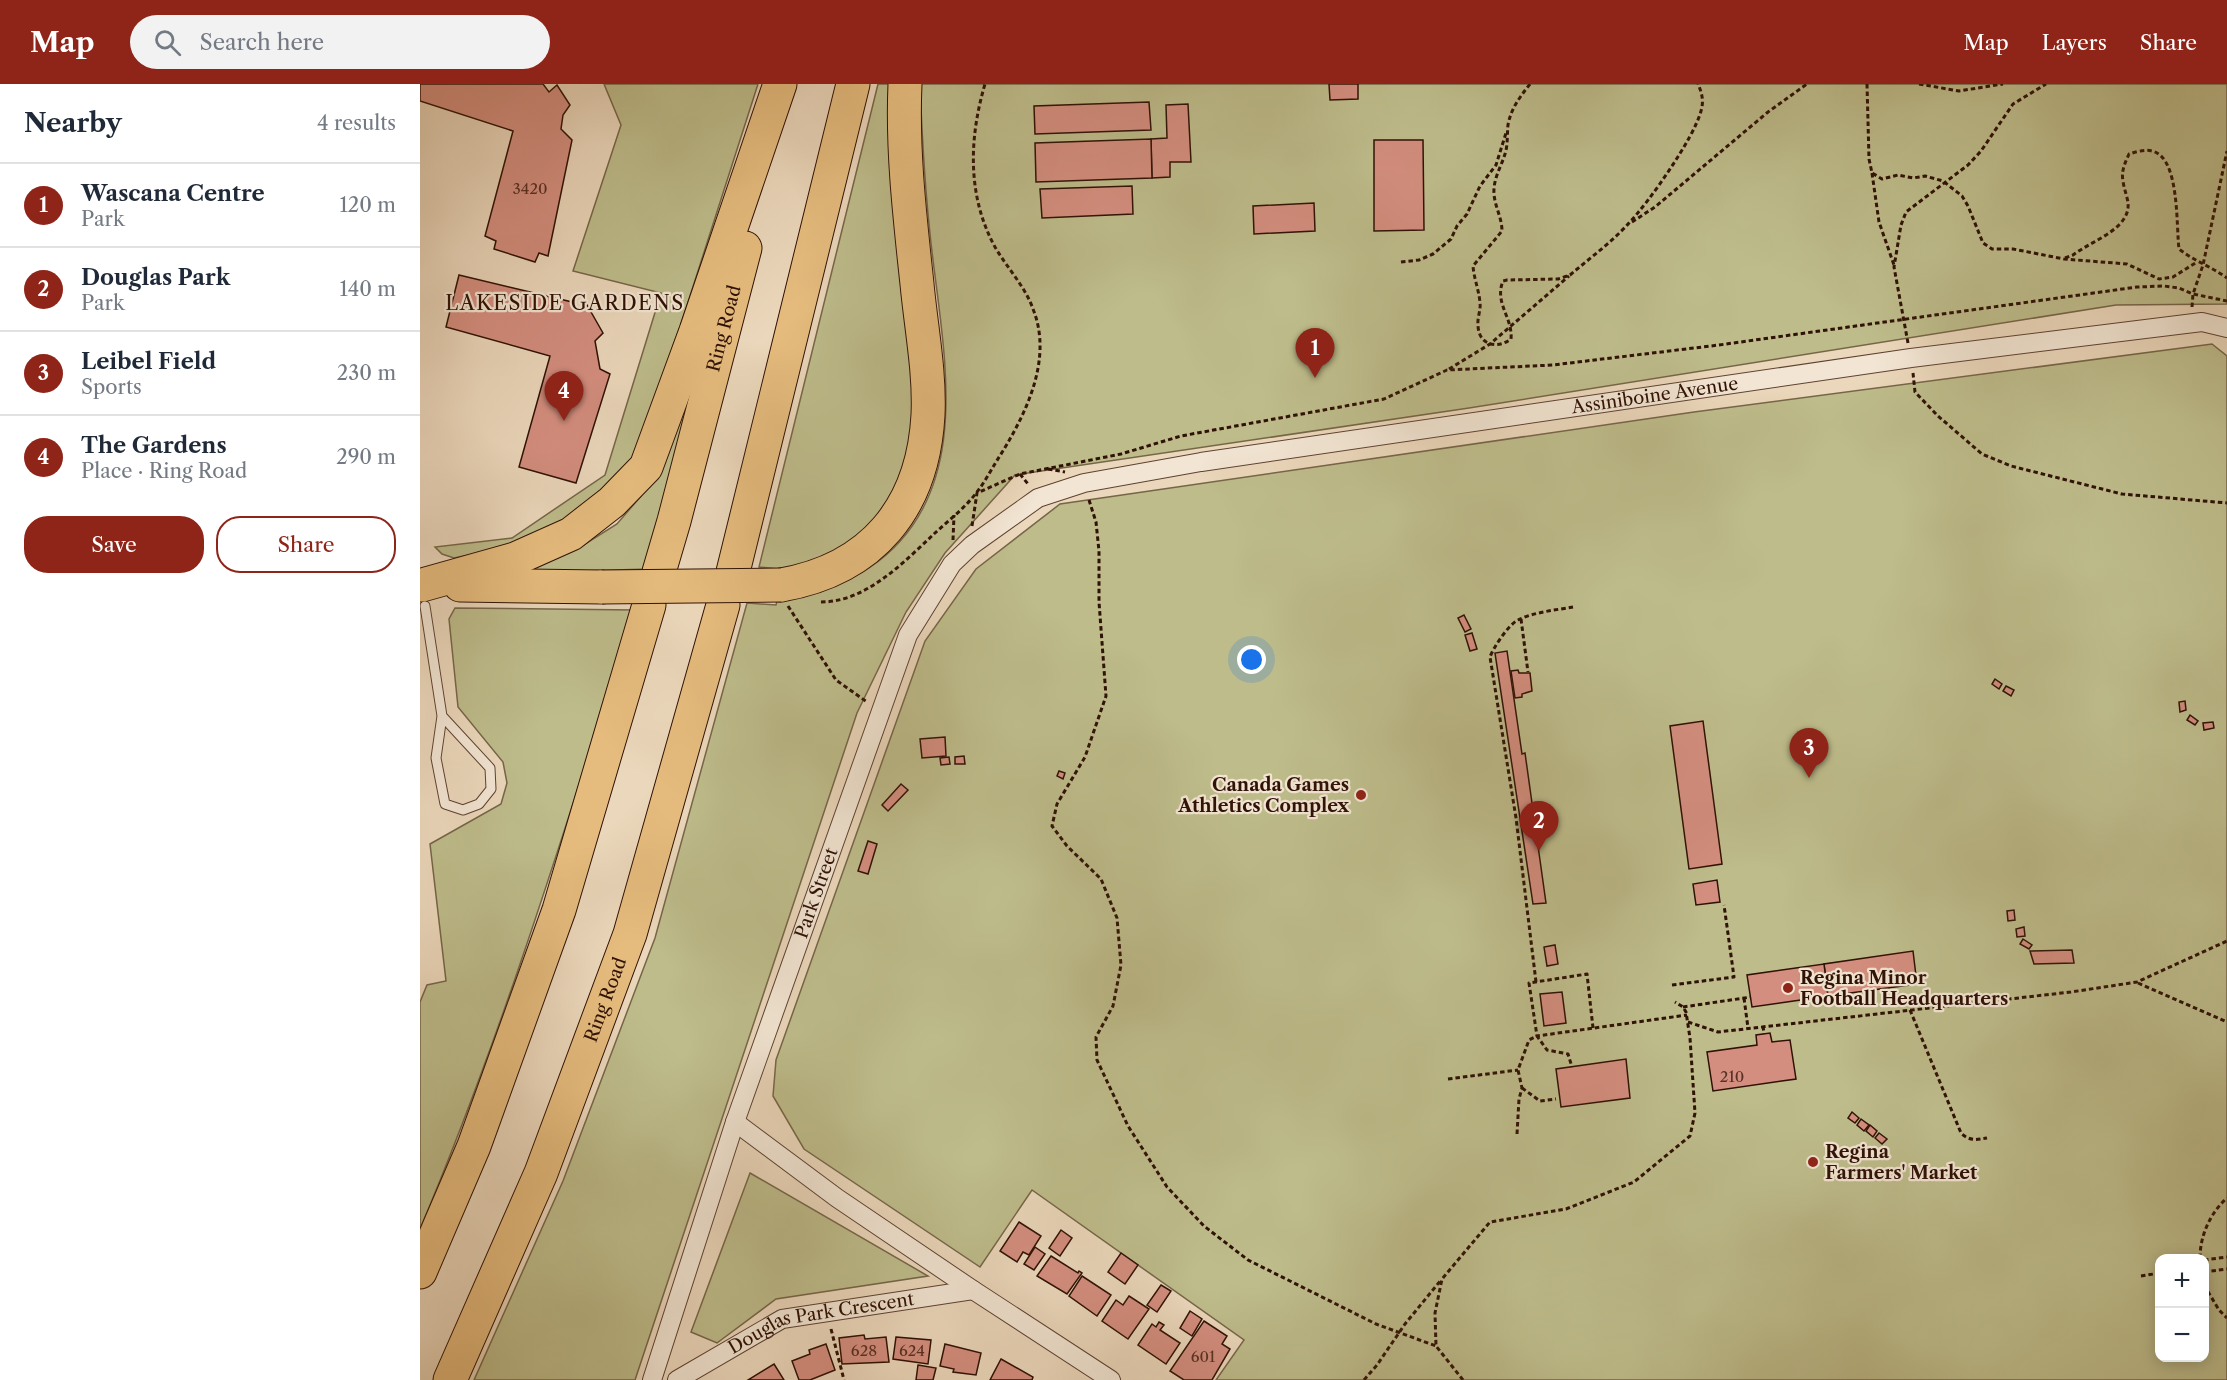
<!DOCTYPE html>
<html lang="en">
<head>
<meta charset="utf-8">
<style>
	:root { --surface:#fff; --page:#f2f2f3; --text:#1f2937; --muted:#747a83; --line:#e0e1e3; --accent:#8f2418 }
	body { margin:0; font-family:"Libre Caslon Text",serif; background:var(--page); color:var(--text) }
	.controls { position:absolute; right:18px; bottom:18px; display:grid; overflow:hidden; border-radius:12px; box-shadow:0 3px 15px #0003 }
	.controls button { width:54px; height:54px; display:grid; place-items:center; padding:0; border:0; border-bottom:2px solid var(--line); background:var(--surface); color:var(--text); font:30px sans-serif }
	.you { position:absolute; left:832px; top:576px; width:21px; height:21px; margin:-15px; border:4px solid #fff; border-radius:50%; background:#1a73e8; box-shadow:0 0 0 9px #1a73e833 }
	.badge { display:grid; place-items:center; width:39px; height:39px; border-radius:50%; background:var(--accent); color:#fff; font-size:20px; font-weight:700 }
	.pin { position:absolute; translate:-50% -50px; filter:drop-shadow(0 2px 3px #0008) }
	.pin::after { content:''; position:absolute; top:32px; width:21px; height:18px; background:inherit; clip-path:polygon(0 0,100% 0,50% 100%) }
	.list { margin:0; padding:0; list-style:none }
	h2 { display:flex; justify-content:space-between; align-items:center; height:78px; margin:0; padding:0 24px; font-size:26px }
	h2 small { font-size:20px; font-weight:400; color:var(--muted) }
	.list li { display:grid; grid-template-columns:39px 1fr auto; gap:18px; align-items:center; box-sizing:border-box; height:84px; padding:0 24px; border-top:2px solid var(--line) }
	.list b { display:block; font-size:22px; white-space:nowrap }
	.list p { margin:0; font-size:20px; white-space:nowrap; color:var(--muted) }
	.list em { font-size:20px; font-style:normal; color:var(--muted) }
	.actions { display:flex; gap:12px; padding:18px 24px }
	.actions a { flex:1; padding:14px 0; border:2px solid var(--accent); border-radius:24px; text-align:center; font-size:21px; color:var(--accent) }
	.actions .main { background:var(--accent); color:#fff }
	.icon { flex:none; width:33px; height:33px; fill:none; stroke:currentColor; stroke-width:2; stroke-linecap:round; stroke-linejoin:round }
	.map { position:relative; flex:none; width:1807px; height:1296px; overflow:hidden }
	header { display:flex; align-items:center; gap:36px; box-sizing:border-box; height:84px; padding:0 30px; background:var(--accent); color:#fff }
	header strong { font-size:28px }
	nav { display:flex; gap:33px; margin-inline-start:auto; font-size:21px }
	.search { width:420px; height:54px; background:var(--page); display:flex; align-items:center; gap:15px; box-sizing:border-box; padding:0 21px; border-radius:33px; color:var(--muted); font-size:22px }
	main { display:flex }
	aside { flex:1; background:var(--surface) }
	.map>svg:first-child { display:block }
	.green { fill:#bebc8b; stroke:#766648; stroke-width:1.5; fill-rule:evenodd }
	.building { fill:#d48e7f; stroke:#2f1105; stroke-width:1.5 }
	.lines { fill:none; stroke-linecap:round; stroke-linejoin:round }
	.service-casing { stroke:#5e4232; stroke-width:11 }
	.minor-casing { stroke:#5e4232; stroke-width:20 }
	.motorway-casing { stroke:#2f1105; stroke-width:35 }
	.path { stroke:#2f1105; stroke-width:3; stroke-dasharray:4.5 3; stroke-linecap:butt }
	.service { stroke:#f2e5d3; stroke-width:9 }
	.minor { stroke:#f2e5d3; stroke-width:18 }
	.motorway { stroke:#e6bc7e; stroke-width:33 }
	.motorway-bridge-casing { stroke:#2f1105; stroke-width:35; stroke-linecap:butt }
	.motorway-bridge { stroke:#e6bc7e; stroke-width:33 }
	.poi-dot { fill:#8f2418; stroke:#f2e5d3; stroke-width:2 }
	.labels { text-anchor:middle; dominant-baseline:central; stroke-width:4.5; stroke-linejoin:round; paint-order:stroke }
	.number-label { font-size:15px; fill:#583024 }
	.street-label { font-size:18px; fill:#2f1105; stroke:#f2e5d3 }
	.poi-label { font-size:18px; font-weight:bold; fill:#2f1105; stroke:#f2e5d3; text-anchor:start }
	.neighbourhood-label { font-size:20px; letter-spacing:1.5px; fill:#2f1105; stroke:#f2e5d3 }
</style>
</head>
<body>
<header>
<strong>Map</strong>
<div class="search"><svg class="icon" aria-label="search" viewBox="0 0 24 24"><circle cx="10" cy="10" r="6"/><path d="M15 15l6 6"/></svg>Search here</div>
<nav><a>Map</a><a>Layers</a><a>Share</a></nav>
</header>
<main>
<aside>
<h2>Nearby<small>4 results</small></h2>
<ul class="list">
<li><span class="badge">1</span><div><b>Wascana Centre</b><p>Park</p></div><em>120 m</em></li>
<li><span class="badge">2</span><div><b>Douglas Park</b><p>Park</p></div><em>140 m</em></li>
<li><span class="badge">3</span><div><b>Leibel Field</b><p>Sports</p></div><em>230 m</em></li>
<li><span class="badge">4</span><div><b>The Gardens</b><p>Place · Ring Road</p></div><em>290 m</em></li>
</ul>
<div class="actions"><a class="main">Save</a><a>Share</a></div>
</aside>
<div class="map">
<svg width="1807" height="1296" viewBox="0 0 1807 1296">
	<rect width="100%" height="100%" fill="#ebd7bb"/>
	<filter id="stains"><feTurbulence type="fractalNoise" baseFrequency=".00333" numOctaves="4"/><feColorMatrix values="0 0 0 0 .2 0 0 0 0 .09 0 0 0 0 .02 0 0 0 .5 -.17"/></filter>
	<radialGradient id="worn" r=".72"><stop offset=".6" stop-color="#630" stop-opacity="0"/><stop offset="1" stop-color="#630" stop-opacity=".3"/></radialGradient>
	<!-- green -->
	<g class="green">
		<path d="M184,0h154l-77,240 -46,130 -24,38 -87,52 -70,14 -12,-4 -7,-7 77,-9 93,-63 56,-182 -88,-22 48,-146z"/>
		<path d="M458,0h22l17,296 -8,96 -42,63 -78,31 -30,-3z"/>
		<path d="M500,0h1307v220l-111,1 -647,103 -454,67 -70,78 -39,59 -49,101 -222,667h-161l89,-199 92,-243 92,-335 29,2 2,-8c31,-7 64,-11 91,-29 109,-73 74,-216 62,-325 -6,-53 -9,-106 -11,-159z"/>
		<path d="M307,174l-78,311 -142,4 75,-27 35,-22 24,-28 21,-41z"/>
		<path d="M1792,260l15,12v1024h-1011l28,-40 -212,-150 -52,77 -176,-118 -31,-53 3,-36 149,-419 51,-72 84,-65 634,-92zM1740,1174h44v100h-44z"/>
		<path d="M35,524l180,2c-67,208 -130,418 -215,619v-227l7,-17 19,-4 -16,-137 71,-40 6,-21 -4,-21 -45,-55 -9,-88z"/>
		<path d="M330,1089l178,103 -152,23 -59,44 -26,-11z"/>
	</g>
	<!-- building -->
	<g class="building">
		<path d="M0,0h123l6,8 8,-7 13,20 -7,10 -2,14 11,11 -24,116 -9,-3 -4,9 -41,-13 2,-8 -11,-5 28,-105 -93,-30z"/>
		<path d="M909,0h29v15l-28,1z"/>
		<path d="M729,18l2,28 -116,4 -1,-28z"/>
		<path d="M768,20l3,58h-21v15l-18,1 -1,-39 16,-1 -1,-33z"/>
		<path d="M731,55l1,39 -116,4 -1,-39z"/>
		<path d="M954,56h49l1,90 -50,1z"/>
		<path d="M712,102l1,28 -91,4 -2,-29z"/>
		<path d="M894,119l1,28 -61,3 -1,-28z"/>
		<path d="M39,191l113,27 5,9 10,-6 16,28 -8,8 5,28 10,5 -34,109 -57,-16 31,-111 -104,-29z"/>
		<path d="M1044,531l7,14 -6,3 -7,-14z"/>
		<path d="M1052,549l5,16 -7,2 -5,-16z"/>
		<path d="M1087,567l15,103 3,-1 21,150 -13,1 -38,-251z"/>
		<path d="M1098,586l1,3h11l2,18 -10,3v3l-7,1 -4,-27z"/>
		<path d="M1575,595l7,5 -3,5 -7,-5z"/>
		<path d="M1586,602l8,4 -3,6 -8,-5z"/>
		<path d="M1765,617l1,9 -6,2 -1,-10z"/>
		<path d="M1770,631l8,6 -3,4 -8,-5z"/>
		<path d="M1283,637l19,143 -33,5 -19,-143z"/>
		<path d="M1793,638l1,6 -10,2 -1,-7z"/>
		<path d="M525,653l1,19 -24,2 -2,-19z"/>
		<path d="M544,672l1,8h-10v-7z"/>
		<path d="M529,673l1,7 -9,1 -1,-7z"/>
		<path d="M639,687l6,2 -2,6 -6,-3z"/>
		<path d="M481,700l7,6 -20,21 -6,-6z"/>
		<path d="M448,757l9,3 -9,30 -10,-3z"/>
		<path d="M1297,796l3,22 -24,3 -3,-21z"/>
		<path d="M1594,826l1,10 -7,1 -1,-10z"/>
		<path d="M1604,843l1,9 -8,1 -1,-8z"/>
		<path d="M1603,855l9,6 -3,4 -9,-5z"/>
		<path d="M1135,861l3,19 -11,2 -3,-19z"/>
		<path d="M1652,866l2,13 -40,1 -4,-13z"/>
		<path d="M1493,867l4,33 -89,12 -4,-32z"/>
		<path d="M1404,880l4,32 -76,11 -5,-32z"/>
		<path d="M1142,908l4,31 -22,3 -4,-32z"/>
		<path d="M1350,949l2,9 18,-2 6,39 -83,12 -6,-39 50,-7 -1,-10z"/>
		<path d="M1206,975l4,39 -69,9 -5,-38z"/>
		<path d="M1432,1028l7,6 -4,5 -7,-5z"/>
		<path d="M1441,1035l8,6 -5,6 -7,-6z"/>
		<path d="M1450,1041l7,6 -4,6 -7,-6z"/>
		<path d="M1459,1049l8,6 -5,5 -7,-6z"/>
		<path d="M599,1138l22,14 -12,19 -6,-3 -6,10 -17,-11z"/>
		<path d="M641,1146l11,8 -12,18 -11,-8z"/>
		<path d="M615,1163l10,7 -11,16 -10,-6z"/>
		<path d="M701,1169l17,12 -13,19 -17,-12z"/>
		<path d="M631,1172l27,17 1,-2 3,2 -15,21 -30,-18z"/>
		<path d="M662,1192l29,19 -14,21 -28,-20z"/>
		<path d="M741,1201l10,6 -14,21 -10,-7z"/>
		<path d="M709,1212l20,13 -21,30 -26,-18 14,-21 7,5z"/>
		<path d="M770,1227l12,8 -10,17 -12,-8z"/>
		<path d="M784,1237l23,15 -5,8 8,5 -18,31h-28l-14,-9z"/>
		<path d="M739,1238l5,3 -4,5 20,13 -14,21 -28,-19 14,-21 4,3z"/>
		<path d="M444,1251l1,4 21,-2 3,25 -47,2 -3,-26z"/>
		<path d="M476,1253l35,3 -3,24 -35,-5z"/>
		<path d="M406,1260l9,26 -25,10h-11l-7,-19 18,-7 -1,-4z"/>
		<path d="M525,1260l36,9 -5,22 -23,-3 1,-3 -14,-3z"/>
		<path d="M581,1275l32,18 -1,3h-42z"/>
		<path d="M354,1280l10,16h-36z"/>
		<path d="M498,1281l18,3 -3,12h-17z"/>
	</g>
	<g class="lines">
		<defs>
			<path id="service" d="M5,522l17,110 -6,42 9,46 18,6 16,-6 12,-15 -1,-21 -48,-52"/>
			<g id="minor">
				<path d="M315,1038l102,76 136,92 138,90"/>
				<path id="s1" d="M232,1296l83,-258 173,-487 44,-71 20,-19 66,-47 46,-15 117,-21 710,-104 291,-36 25,6"/>
				<path id="s2" d="M257,1296l105,-61 191,-29"/>
			</g>
			<g id="motorway">
				<path id="s3" d="M239,488l15,-51 71,-273"/>
				<path d="M313,488l120,-488"/>
				<path d="M2,501l93,-26 56,-25 41,-32 34,-35 50,-136 84,-247"/>
				<path d="M40,501l142,2"/>
				<path d="M361,501c92,-16 142,-78 147,-170 2,-43 -7,-88 -11,-131 -7,-66 -15,-133 -12,-200"/>
				<path d="M0,1188l54,-126 85,-236 90,-305"/>
				<path id="s4" d="M30,1296l91,-207 89,-239 93,-329"/>
			</g>
		</defs>
		<!-- service casing -->
		<use href="#service" class="service-casing"/>
		<!-- minor casing -->
		<use href="#minor" class="minor-casing"/>
		<!-- motorway casing -->
		<use href="#motorway" class="motorway-casing"/>
		<!-- path -->
		<g class="path">
			<path d="M1110,0c-10,13 -19,24 -22,41 -1,9 0,20 -3,29 -4,13 -12,25 -11,40 1,13 8,24 8,37l-29,35c1,13 6,24 7,37 1,7 -3,15 -2,23 1,20 20,23 33,13 2,-21 -17,-36 -8,-58l4,-1 51,-1 12,-4c20,-17 42,-33 59,-52 20,-21 65,-85 72,-112 3,-10 1,-18 -3,-27"/>
			<path d="M1447,0l2,75 3,14 10,6 16,-4 15,3 12,-2 18,5 19,15 6,10 15,37 9,6h21l51,10 63,5 32,15 14,-2 24,-15"/>
			<path d="M1499,0l40,7 44,-7"/>
			<path d="M1452,89l7,49 15,43"/>
			<path d="M1212,138l23,-15 113,-95 39,-28"/>
			<path d="M1645,174l8,-3c15,-11 34,-18 47,-31 15,-17 5,-27 3,-43 -2,-10 2,-18 6,-27 7,-2 16,-5 23,-3 28,6 24,75 27,98 15,12 33,18 48,29"/>
			<path d="M981,178l18,-2 14,-6 18,-15 6,-13 10,-12 13,-28 16,-21 10,-32"/>
			<path d="M1772,223l1,-13 10,-29 24,-114"/>
			<path d="M1488,259l-14,-76 7,-42 5,-13 62,-47 13,-14 32,-47 33,-20"/>
			<path d="M1029,285l41,-25 79,-68"/>
			<path d="M1493,289l2,19 23,24 44,38 29,12 111,28 105,9"/>
			<path d="M628,385l17,3"/>
			<path d="M600,390l8,10"/>
			<path d="M669,416l7,22 3,29v51l7,94 -21,61 -28,47 -5,22 15,20 34,33 16,39 4,47 -8,41 -17,31 1,23 31,66 39,61 37,39 44,34 128,64 60,22"/>
			<path d="M552,442l5,-33 43,-19 101,-20 60,-18 203,-37 63,-29 106,-5 166,-20 418,-58 27,-1 15,2 14,6 34,7"/>
			<path d="M533,456l1,-25"/>
			<path d="M401,518c45,0 82,-39 114,-69 14,-13 30,-25 42,-41 7,-9 13,-20 19,-30 28,-44 58,-101 37,-153 -8,-23 -26,-41 -38,-62 -28,-51 -26,-109 -10,-163"/>
			<path d="M368,522l48,74 31,22"/>
			<path d="M1101,535l7,53"/>
			<path d="M1116,898l-20,-164 -26,-161c3,-9 19,-33 28,-37 16,-8 38,-10 55,-13"/>
			<path d="M1718,899l89,39"/>
			<path d="M1252,901l62,-8 -10,-72"/>
			<path d="M1324,914l4,30"/>
			<path d="M1263,923l68,-10"/>
			<path d="M1490,926l51,123c8,8 15,7 26,5"/>
			<path d="M1268,938l30,10 353,-40 66,-10 90,-41"/>
			<path d="M1343,942l1,8"/>
			<path d="M1173,944l-6,-54 -58,9 8,53 150,-21"/>
			<path d="M1028,995l70,-9"/>
			<path d="M1102,1004l18,13 16,-2"/>
			<path d="M1097,1050l2,-35 3,-11 -4,-18 11,-30 8,-4 10,14 21,4 4,13"/>
			<path d="M1780,1174c0,-22 10,-45 27,-60"/>
			<path d="M1784,1176l23,-3"/>
			<path d="M1784,1188l23,-3"/>
			<path d="M1721,1192l19,-3"/>
			<path d="M1784,1201l15,25 8,8"/>
			<path d="M411,1245l13,51"/>
			<path d="M944,1296l13,-15 28,-41 36,-44"/>
			<path d="M1043,1296l-27,-34 -1,-33 7,-34 48,-57 76,-13 68,-27 56,-46 5,-23 -5,-75 -4,-26 -3,-5 -8,-5"/>
		</g>
		<!-- service -->
		<use href="#service" class="service"/>
		<!-- minor -->
		<use href="#minor" class="minor"/>
		<!-- motorway -->
		<use href="#motorway" class="motorway"/>
		<defs>
			<path id="motorway-bridge" d="M182,503l179,-2"/>
		</defs>
		<!-- motorway-bridge casing -->
		<use href="#motorway-bridge" class="motorway-bridge-casing"/>
		<!-- motorway-bridge -->
		<use href="#motorway-bridge" class="motorway-bridge"/>
	</g>
	<!-- markers -->
	<g class="poi-dot">
		<circle cx="941" cy="711" r="6"/>
		<circle cx="1368" cy="904" r="6"/>
		<circle cx="1393" cy="1078" r="6"/>
	</g>
	<g class="labels">
		<!-- number labels -->
		<g class="number-label">
			<text x="110" y="104">3420</text>
			<text x="1312" y="992">210</text>
			<text x="444" y="1266">628</text>
			<text x="492" y="1266">624</text>
			<text x="783" y="1272">601</text>
		</g>
		<!-- street labels -->
		<g class="street-label">
			<text stroke="none"><textPath href="#s3" startOffset="252">Ring Road</textPath></text>
			<text stroke="none"><textPath href="#s1" startOffset="1606">Assiniboine Avenue</textPath></text>
			<text stroke="none"><textPath href="#s1" startOffset="514">Park Street</textPath></text>
			<text stroke="none"><textPath href="#s4" startOffset="411">Ring Road</textPath></text>
			<text stroke="none"><textPath href="#s2" startOffset="158">Douglas Park Crescent</textPath></text>
		</g>
		<!-- poi labels -->
		<g class="poi-label">
			<text x="929" y="701" text-anchor="end">Canada Games<tspan x="929" dy="21">Athletics Complex</tspan></text>
			<text x="1380" y="894">Regina Minor<tspan x="1380" dy="21">Football Headquarters</tspan></text>
			<text x="1405" y="1068">Regina<tspan x="1405" dy="21">Farmers' Market</tspan></text>
		</g>
		<!-- neighbourhood labels -->
		<g class="neighbourhood-label">
			<text x="145" y="219">LAKESIDE GARDENS</text>
		</g>
	</g>
	<rect width="100%" height="100%" filter="url(#stains)"/>
	<rect width="100%" height="100%" fill="url(#worn)"/>
</svg>
<div class="controls">
<button>+</button>
<button>−</button>
</div>
<div class="you"></div>
<div class="pin badge" style="left:895px;top:294px">1</div>
<div class="pin badge" style="left:1119px;top:767px">2</div>
<div class="pin badge" style="left:1389px;top:694px">3</div>
<div class="pin badge" style="left:144px;top:337px">4</div>
</div>
</main>
</body>
</html>
